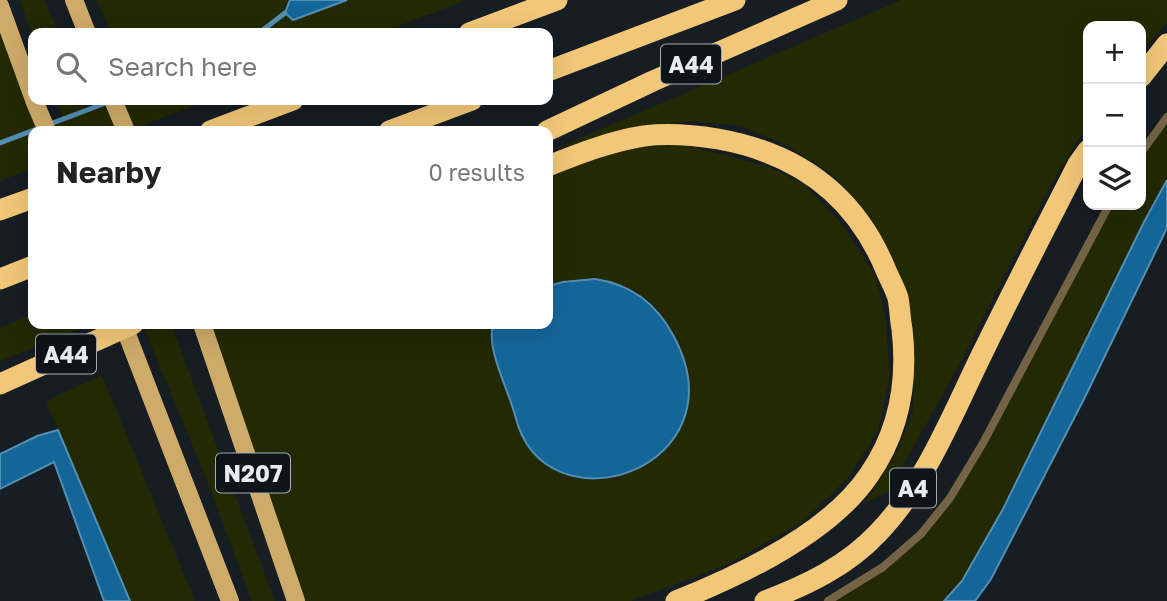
<!DOCTYPE html>
<html lang="en">
<head>
<meta charset="utf-8">
<style>
	:root { --surface:#fff; --page:#f6f6f6; --text:#222; --muted:#767676; --line:#e0e0e0 }
	body { margin:0; font-family:"Golos Text",sans-serif; background:var(--page); color:var(--text) }
	.controls { position:absolute; right:21px; top:21px; display:grid; overflow:hidden; border-radius:14px; box-shadow:0 7px 28px #0002 }
	.controls button { width:63px; height:63px; display:grid; place-items:center; padding:0; border:0; border-bottom:2px solid var(--line); background:var(--surface); color:var(--text); font:35px sans-serif }
	.list { margin:0; padding:0; list-style:none }
	h2 { display:flex; justify-content:space-between; align-items:center; height:91px; margin:0; padding:0 28px; font-size:30px }
	h2 small { font-size:23px; font-weight:400; color:var(--muted) }
	.icon { flex:none; width:38px; height:38px; fill:none; stroke:currentColor; stroke-width:2; stroke-linecap:round; stroke-linejoin:round }
	.map { position:relative; flex:none; width:1167px; height:601px; overflow:hidden }
	.search { position:absolute; background:var(--surface); box-shadow:0 7px 28px #0002; left:28px; top:28px; width:525px; height:77px; display:flex; align-items:center; gap:18px; box-sizing:border-box; padding:0 24px; border-radius:14px; color:var(--muted); font-size:26px }
	.panel { position:absolute; background:var(--surface); box-shadow:0 7px 28px #0002; left:28px; top:126px; width:525px; height:203px; border-radius:14px }
	.map>svg:first-child { display:block }
	.green { fill:#232902 }
	.water { fill:#146699; stroke:#538eb3; stroke-width:2 }
	.lines { fill:none; stroke-linecap:round; stroke-linejoin:round }
	.stream { stroke:#538eb3; stroke-width:5 }
	.service { stroke:#746345; stroke-width:8 }
	.primary { stroke:#ceab69; stroke-width:18 }
	.motorway { stroke:#f2c778; stroke-width:21 }
	.labels { text-anchor:middle; dominant-baseline:central; stroke-width:6; stroke-linejoin:round; paint-order:stroke }
	.shield { fill:#0d141a; stroke:#a6abb0; stroke-width:2 }
	.shield-label { font-size:23px; font-weight:bold; fill:#e7ecf0 }
</style>
</head>
<body>
<div class="map">
<svg width="1167" height="601" viewBox="0 0 1167 601">
	<rect width="100%" height="100%" fill="#161d23"/>
	<!-- green -->
	<g class="green">
		<path d="M20,0h24l15,33h-26v5z"/>
		<path d="M97,0h370l-87,33h-274l4,-3z"/>
		<path d="M901,0h266v23l-26,29v-26h-53v98l-40,66 -84,166 -75,135 -24,13 33,-55 15,-38v-69l-15,-67 -28,-58 -37,-42 -47,-30 -46,-19 -52,-5 -133,28z"/>
		<path d="M0,27l38,100 25,-9 -7,-18h26l3,9 27,-9h97l-81,31h-95v37l-33,13z"/>
		<path d="M1167,114v66l-23,42 -141,287 -41,72 -18,20h-109c95,-52 128,-129 178,-219 33,-59 65,-118 98,-177h30v-54z"/>
		<path d="M678,143l89,23 37,18 39,41 33,52 10,43 4,57 -12,54 -30,47 -45,44 -79,44 -93,35h-326l-104,-277h292c-2,5 -4,10 -3,15 5,21 16,40 21,60 4,14 6,27 13,40 4,9 11,13 18,19 9,8 20,15 32,19 37,12 96,-18 110,-55 8,-22 2,-39 -4,-61 -4,-12 -6,-25 -12,-36 -24,-45 -75,-51 -120,-39v-112l81,-25z"/>
		<path d="M33,314v10h61l-94,37v-33z"/>
		<path d="M160,324h11l104,277h-23l-47,-125 -60,-146z"/>
		<path d="M102,375l93,226h-65l-84,-200z"/>
	</g>
	<!-- water -->
	<g class="water">
		<path d="M290,0h57l-54,20 -8,-7z"/>
		<path d="M1167,180v48l-83,171 -93,180 -16,22h-31l18,-20 41,-72 141,-287z"/>
		<path d="M595,279c35,5 61,24 78,56 73,133 -129,202 -158,80 -7,-26 -29,-66 -22,-91h55v-38l15,-4z"/>
		<path d="M58,430l72,171h-26l-50,-139 -54,27v-35l37,-18z"/>
	</g>
	<g class="lines">
		<!-- stream -->
		<g class="stream">
			<path d="M259,33l26,-20"/>
			<path d="M0,143l111,-42"/>
		</g>
		<!-- service -->
		<g class="service">
			<path d="M1141,153l26,-36"/>
			<path d="M828,601l55,-34 38,-33 29,-36 33,-55 126,-238"/>
		</g>
		<!-- primary -->
		<g class="primary">
			<path d="M74,0l13,33"/>
			<path d="M0,6l33,91"/>
			<path d="M34,100l13,31"/>
			<path d="M113,100l13,31"/>
			<path d="M123,324l107,277"/>
			<path d="M202,324l94,277"/>
		</g>
		<!-- motorway -->
		<g class="motorway">
			<path d="M469,33l88,-33"/>
			<path d="M548,71l187,-71"/>
			<path d="M1141,77l26,-33"/>
			<path d="M210,131l83,-31"/>
			<path d="M389,131l83,-31"/>
			<path d="M547,131l106,-50 184,-81"/>
			<path d="M548,166c30,-12 63,-25 96,-30 24,-3 49,-1 74,3 79,14 136,55 167,129 4,10 10,20 13,30 2,10 2,21 4,31 6,52 -3,103 -33,146 -39,58 -130,101 -193,126"/>
			<path d="M0,210l33,-12"/>
			<path d="M0,279l33,-13"/>
			<path d="M0,384l133,-60"/>
			<path d="M765,601c42,-16 82,-35 113,-68 48,-50 74,-118 104,-179 31,-64 64,-127 96,-190l10,-14"/>
		</g>
	</g>
	<g class="labels">
		<!-- shield labels -->
		<g class="shield">
			<rect x="661" y="44.5" width="60" height="39" rx="5"/>
			<rect x="36" y="334.5" width="60" height="39" rx="5"/>
			<rect x="216" y="453.5" width="74" height="39" rx="5"/>
			<rect x="890" y="468.5" width="46" height="39" rx="5"/>
		</g>
		<g class="shield-label">
			<text x="691" y="64">A44</text>
			<text x="66" y="354">A44</text>
			<text x="253" y="473">N207</text>
			<text x="913" y="488">A4</text>
		</g>
	</g>
</svg>
<div class="controls">
<button>+</button>
<button>−</button>
<button><svg class="icon" aria-label="layers" viewBox="0 0 24 24"><path d="M12 4l9 5-9 5-9-5zM3 14l9 5 9-5"/></svg></button>
</div>
<div class="search"><svg class="icon" aria-label="search" viewBox="0 0 24 24"><circle cx="10" cy="10" r="6"/><path d="M15 15l6 6"/></svg>Search here</div>
<section class="panel">
<h2>Nearby<small>0 results</small></h2>
<ul class="list">
</ul>
</section>
</div>
</body>
</html>
